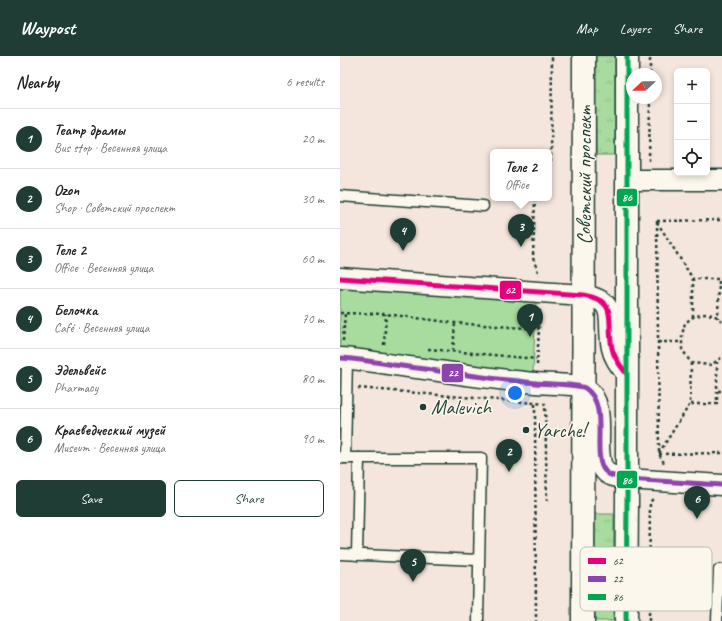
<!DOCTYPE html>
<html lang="en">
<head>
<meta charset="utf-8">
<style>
	:root { --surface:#fff; --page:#f6f6f6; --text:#202124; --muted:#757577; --line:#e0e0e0; --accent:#1f3d34 }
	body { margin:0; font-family:Caveat,sans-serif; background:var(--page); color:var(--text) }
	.controls { position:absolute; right:12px; top:12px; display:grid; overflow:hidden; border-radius:6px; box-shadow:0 2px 6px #0003 }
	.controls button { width:36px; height:36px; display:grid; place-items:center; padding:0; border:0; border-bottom:1px solid var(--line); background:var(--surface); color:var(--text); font:20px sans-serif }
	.compass { position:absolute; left:286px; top:12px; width:36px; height:36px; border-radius:50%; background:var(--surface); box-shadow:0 2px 6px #0003; rotate:248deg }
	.you { position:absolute; left:175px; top:337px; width:14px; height:14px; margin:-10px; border:3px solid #fff; border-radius:50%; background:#1a73e8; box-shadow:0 0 0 6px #1a73e833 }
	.badge { display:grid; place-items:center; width:26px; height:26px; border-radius:50%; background:var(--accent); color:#fff; font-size:13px; font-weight:700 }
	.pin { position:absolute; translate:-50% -33px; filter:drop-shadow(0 1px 2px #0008) }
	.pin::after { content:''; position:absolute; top:21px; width:14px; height:12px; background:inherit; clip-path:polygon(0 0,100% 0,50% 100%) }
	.popup { position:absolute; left:150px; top:93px; width:62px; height:52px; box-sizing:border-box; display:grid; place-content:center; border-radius:6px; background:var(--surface); filter:drop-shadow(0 1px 3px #0005); font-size:13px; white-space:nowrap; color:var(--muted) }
	.popup b { font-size:15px; color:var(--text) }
	.popup::after { content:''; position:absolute; left:50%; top:100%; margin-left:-8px; border:8px solid transparent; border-top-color:var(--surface) }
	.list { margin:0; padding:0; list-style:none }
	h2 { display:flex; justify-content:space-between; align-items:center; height:52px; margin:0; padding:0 16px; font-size:17px }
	h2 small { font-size:13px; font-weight:400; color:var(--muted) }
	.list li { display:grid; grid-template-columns:26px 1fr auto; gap:12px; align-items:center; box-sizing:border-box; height:60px; padding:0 16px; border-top:1px solid var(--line) }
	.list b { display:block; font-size:15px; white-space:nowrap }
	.list p { margin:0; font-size:13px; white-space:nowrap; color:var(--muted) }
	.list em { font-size:13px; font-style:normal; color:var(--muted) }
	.actions { display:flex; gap:8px; padding:12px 16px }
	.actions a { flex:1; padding:9px 0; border:1px solid var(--accent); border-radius:6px; text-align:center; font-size:14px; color:var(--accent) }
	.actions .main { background:var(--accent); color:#fff }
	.icon { flex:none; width:22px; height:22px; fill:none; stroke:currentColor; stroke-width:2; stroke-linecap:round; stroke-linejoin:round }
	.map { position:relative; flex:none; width:382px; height:565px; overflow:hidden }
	header { display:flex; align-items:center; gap:24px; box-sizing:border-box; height:56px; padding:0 20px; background:var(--accent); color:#fff }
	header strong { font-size:19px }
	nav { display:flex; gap:22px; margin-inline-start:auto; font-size:14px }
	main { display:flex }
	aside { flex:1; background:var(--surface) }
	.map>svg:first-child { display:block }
	.grass { fill:url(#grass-tufts); stroke:#648c69 }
	.green { fill:#a8dc9e; stroke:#648c69 }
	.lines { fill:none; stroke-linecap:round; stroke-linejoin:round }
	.lane-casing { stroke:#1f3d34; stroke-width:13 }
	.street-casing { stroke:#1f3d34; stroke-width:23 }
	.primary-casing { stroke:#1f3d34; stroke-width:25 }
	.path { stroke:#1f3d34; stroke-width:2.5; stroke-dasharray:3 3; stroke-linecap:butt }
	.lane { stroke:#fbf7ec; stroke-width:10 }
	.street { stroke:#fbf7ec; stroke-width:20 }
	.primary { stroke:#fbf7ec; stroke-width:22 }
	.bus-1-casing { stroke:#fbf7ec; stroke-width:8 }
	.bus-2-casing { stroke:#fbf7ec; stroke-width:8 }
	.bus-3-casing { stroke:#fbf7ec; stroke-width:8 }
	.bus-1 { stroke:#e5007d; stroke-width:5 }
	.bus-2 { stroke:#8e44ad; stroke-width:5 }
	.bus-3 { stroke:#00a651; stroke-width:5 }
	.poi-dot { fill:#1f3d34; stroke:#fbf7ec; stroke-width:1.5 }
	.labels { text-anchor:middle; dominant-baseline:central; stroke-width:3; stroke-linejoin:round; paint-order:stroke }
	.street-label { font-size:20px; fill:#1f3d34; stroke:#fbf7ec }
	.poi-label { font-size:20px; fill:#1f3d34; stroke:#fbf7ec; text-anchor:start }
	.key { fill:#fbf7ec; stroke:#b9bfb5; stroke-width:1 }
	.key-label { font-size:11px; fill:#1f3d34 }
	.line-badge { stroke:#fbf7ec; stroke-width:1.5 }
	.badge-label { font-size:11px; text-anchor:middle; font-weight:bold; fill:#fff }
</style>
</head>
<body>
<header>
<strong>Waypost</strong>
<nav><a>Map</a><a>Layers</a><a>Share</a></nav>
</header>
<main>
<aside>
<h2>Nearby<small>6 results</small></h2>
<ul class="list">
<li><span class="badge">1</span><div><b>Театр драмы</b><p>Bus stop · Весенняя улица</p></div><em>20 m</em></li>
<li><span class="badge">2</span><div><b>Ozon</b><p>Shop · Советский проспект</p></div><em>30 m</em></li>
<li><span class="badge">3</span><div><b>Теле 2</b><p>Office · Весенняя улица</p></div><em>60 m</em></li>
<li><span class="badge">4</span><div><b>Белочка</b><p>Café · Весенняя улица</p></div><em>70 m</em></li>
<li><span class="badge">5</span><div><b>Эдельвейс</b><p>Pharmacy</p></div><em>80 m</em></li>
<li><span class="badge">6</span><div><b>Краеведческий музей</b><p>Museum · Весенняя улица</p></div><em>90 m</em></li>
</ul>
<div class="actions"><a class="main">Save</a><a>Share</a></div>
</aside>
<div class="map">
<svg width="382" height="565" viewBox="0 0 382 565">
	<defs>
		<pattern id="grass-tufts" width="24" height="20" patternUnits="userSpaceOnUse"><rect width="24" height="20" fill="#a8dc9e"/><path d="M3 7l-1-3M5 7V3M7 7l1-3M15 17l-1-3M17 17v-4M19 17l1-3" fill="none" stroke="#90be89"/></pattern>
	</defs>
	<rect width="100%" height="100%" fill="#f5e6dd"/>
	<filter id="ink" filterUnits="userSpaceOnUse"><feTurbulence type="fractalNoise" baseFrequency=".025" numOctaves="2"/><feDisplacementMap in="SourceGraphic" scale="8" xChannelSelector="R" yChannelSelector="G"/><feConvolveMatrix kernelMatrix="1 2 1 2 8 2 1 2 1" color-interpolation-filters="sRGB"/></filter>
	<g filter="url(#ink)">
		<!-- grass -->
		<g class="grass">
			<path d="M255,0h20v99h-19z"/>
			<path d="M255,458h19l-1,107h-18z"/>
		</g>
		<!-- green -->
		<path class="green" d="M0,230l196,16 -3,70 -193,-16z"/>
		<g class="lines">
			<defs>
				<g id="lane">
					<path d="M0,140l143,10"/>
					<path d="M0,402h141l-3,163"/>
					<path d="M5,402l2,-100"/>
					<path d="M0,498l138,6"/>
					<path d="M17,499l2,-97"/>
					<path d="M377,565l2,-51h3"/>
				</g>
				<g id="street">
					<path d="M287,124h95"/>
					<path d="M0,222l243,17c37,6 23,25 29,53 2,10 8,17 14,25"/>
					<path d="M0,302c18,1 36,4 54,7 48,6 95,14 142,18 10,1 43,1 49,5 26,17 5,66 20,83 5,6 14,6 22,8l95,6"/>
				</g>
				<g id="primary">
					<path d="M243,565l1,-565"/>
					<path d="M286,565l1,-120v-445"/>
				</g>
			</defs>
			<!-- lane casing -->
			<use href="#lane" class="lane-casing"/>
			<!-- street casing -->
			<use href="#street" class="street-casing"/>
			<!-- primary casing -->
			<use href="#primary" class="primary-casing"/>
			<!-- path -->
			<g class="path">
				<path d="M310,18v-18"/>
				<path d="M209,105l2,-1 1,-104"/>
				<path d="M309,105l1,-63"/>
				<path d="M195,142l-2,60 6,17"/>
				<path d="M317,165l2,233 5,9"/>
				<path d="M317,165l65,-1"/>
				<path d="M317,166l36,57"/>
				<path d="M0,257l46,1 69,9 84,6"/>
				<path d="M353,261v-38h26l-1,39"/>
				<path d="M382,265l-8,-6 -11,-1 -10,3 -8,6 -3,12v14l9,14 20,2 11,-8"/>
				<path d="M3,285l2,-28"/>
				<path d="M318,286h24"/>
				<path d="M44,289l2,-31"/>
				<path d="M88,293l109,10"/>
				<path d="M113,295l2,-28"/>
				<path d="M351,307l-1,41h27v-42"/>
				<path d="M197,309l3,-55"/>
				<path d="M18,332l187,16 2,97"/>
				<path d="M378,335h4"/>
				<path d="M195,348l1,217"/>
				<path d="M319,397l31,-49"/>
				<path d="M319,398l63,-1"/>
				<path d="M309,565l1,-119 3,-3"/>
			</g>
			<!-- lane -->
			<use href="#lane" class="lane"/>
			<!-- street -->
			<use href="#street" class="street"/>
			<!-- primary -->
			<use href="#primary" class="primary"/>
			<defs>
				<path id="bus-1" d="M0,222l243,17c37,6 23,25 29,53 2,10 8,17 14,25"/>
				<path id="bus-2" d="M0,302c18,1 36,4 54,7 48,6 95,14 142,18 10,1 43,1 49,5 26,17 5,66 20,83 5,6 14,6 22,8l95,6"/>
				<path id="bus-3" d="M286,565l1,-120v-445"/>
			</defs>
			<!-- bus-1 casing -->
			<use href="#bus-1" class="bus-1-casing"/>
			<!-- bus-2 casing -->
			<use href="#bus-2" class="bus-2-casing"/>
			<!-- bus-3 casing -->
			<use href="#bus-3" class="bus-3-casing"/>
			<!-- bus-1 -->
			<use href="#bus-1" class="bus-1"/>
			<!-- bus-2 -->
			<use href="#bus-2" class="bus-2"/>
			<!-- bus-3 -->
			<use href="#bus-3" class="bus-3"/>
		</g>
	</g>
	<!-- markers -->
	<g class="poi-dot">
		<circle cx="83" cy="351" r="4"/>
		<circle cx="186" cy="374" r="4"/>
	</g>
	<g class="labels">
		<!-- street labels -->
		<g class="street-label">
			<text transform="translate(244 119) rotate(-90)">Советский проспект</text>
		</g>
		<!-- poi labels -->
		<g class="poi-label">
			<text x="91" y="351">Malevich</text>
			<text x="194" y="374">Yarche!</text>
		</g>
	</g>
	<!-- legend -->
	<rect x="240" y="491" width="132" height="64" rx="6" class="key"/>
	<rect x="248" y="502" width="18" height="6" fill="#e5007d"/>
	<rect x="248" y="520" width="18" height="6" fill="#8e44ad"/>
	<rect x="248" y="538" width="18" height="6" fill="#00a651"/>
	<g class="key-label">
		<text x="273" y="509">62</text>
		<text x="273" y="527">22</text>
		<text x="273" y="545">86</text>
	</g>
	<g class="line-badge">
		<rect x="276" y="132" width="22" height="19" rx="4" fill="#00a651"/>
		<rect x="159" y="224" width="23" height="20" rx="4" fill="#e5007d"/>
		<rect x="101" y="307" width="23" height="20" rx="4" fill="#8e44ad"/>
		<rect x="276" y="414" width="22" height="19" rx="4" fill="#00a651"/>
	</g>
	<g class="badge-label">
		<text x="287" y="145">86</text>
		<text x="170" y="238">62</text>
		<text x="113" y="321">22</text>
		<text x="287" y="428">86</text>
	</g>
</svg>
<div class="controls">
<button>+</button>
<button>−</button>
<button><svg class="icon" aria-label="locate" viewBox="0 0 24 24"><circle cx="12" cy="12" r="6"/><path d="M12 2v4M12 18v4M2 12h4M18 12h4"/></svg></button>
</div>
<svg class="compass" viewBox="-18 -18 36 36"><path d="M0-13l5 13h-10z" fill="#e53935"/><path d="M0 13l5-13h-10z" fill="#757577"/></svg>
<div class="you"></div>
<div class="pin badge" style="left:190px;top:281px">1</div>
<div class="pin badge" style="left:169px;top:416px">2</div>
<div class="pin badge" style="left:181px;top:191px">3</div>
<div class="popup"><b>Теле 2</b>Office</div>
<div class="pin badge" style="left:63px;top:195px">4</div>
<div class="pin badge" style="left:73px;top:526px">5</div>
<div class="pin badge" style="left:357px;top:463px">6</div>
</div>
</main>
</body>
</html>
